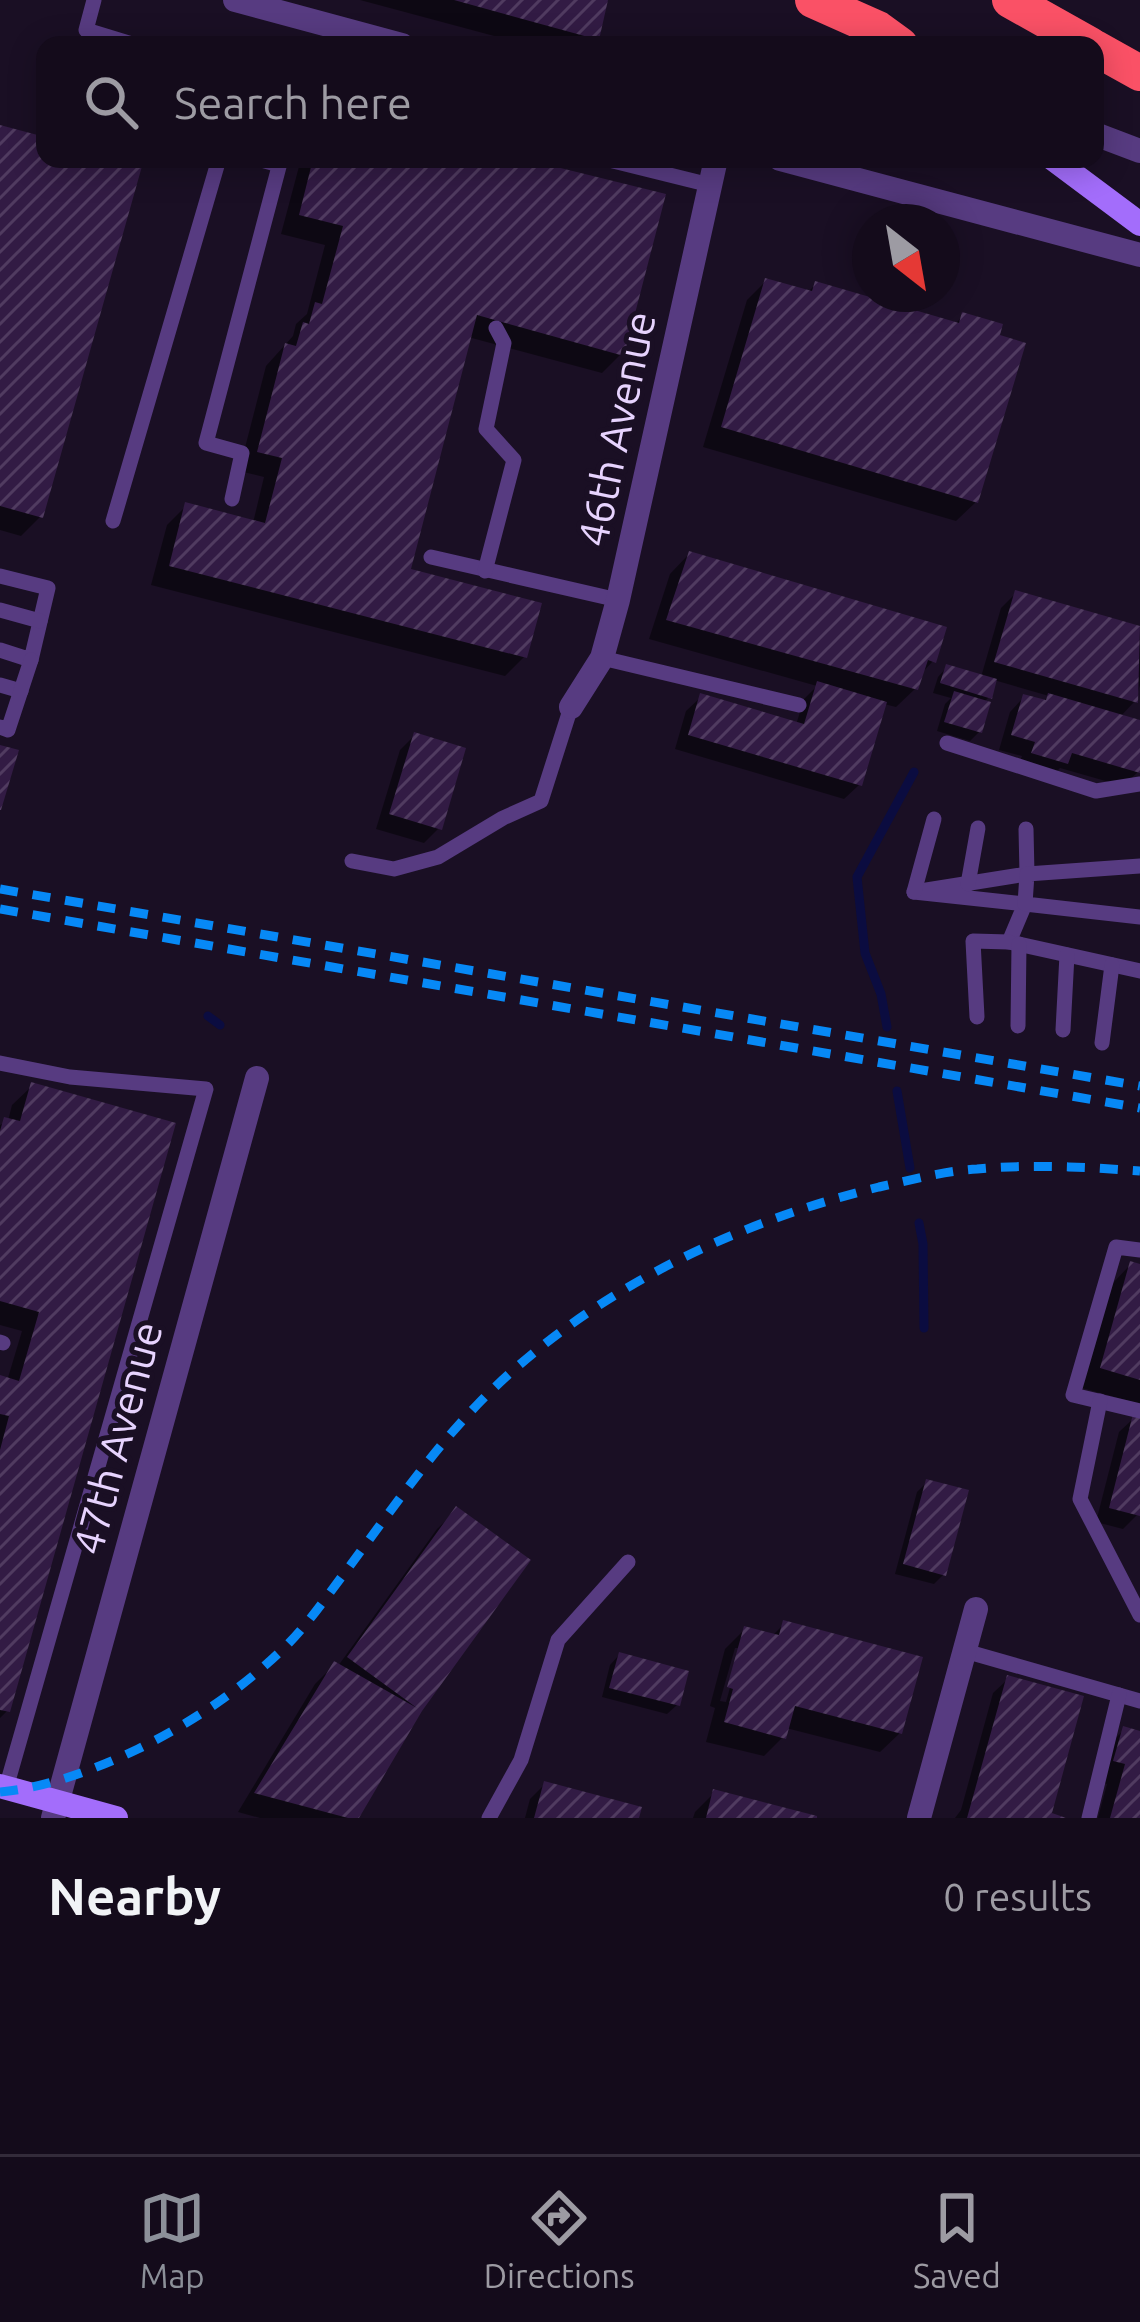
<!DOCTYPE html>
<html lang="en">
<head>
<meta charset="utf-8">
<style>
	:root { --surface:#140b1b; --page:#211928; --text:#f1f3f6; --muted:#9d9ba3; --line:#332b3a; --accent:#8c9099 }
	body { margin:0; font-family:Ubuntu,sans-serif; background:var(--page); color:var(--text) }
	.compass { position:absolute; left:852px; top:204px; width:108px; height:108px; border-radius:50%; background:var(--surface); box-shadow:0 6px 30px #0003; rotate:149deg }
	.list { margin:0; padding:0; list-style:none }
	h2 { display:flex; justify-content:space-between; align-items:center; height:156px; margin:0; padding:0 48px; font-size:51px }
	h2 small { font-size:39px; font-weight:400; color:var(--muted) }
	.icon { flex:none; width:66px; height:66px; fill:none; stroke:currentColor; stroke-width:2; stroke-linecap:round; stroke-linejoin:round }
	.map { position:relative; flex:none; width:1140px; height:1818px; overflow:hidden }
	.search { position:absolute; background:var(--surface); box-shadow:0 6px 30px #0003; left:36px; right:36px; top:36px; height:132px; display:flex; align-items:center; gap:30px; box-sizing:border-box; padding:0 42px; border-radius:24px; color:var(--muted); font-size:45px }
	.sheet { height:336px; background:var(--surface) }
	nav { display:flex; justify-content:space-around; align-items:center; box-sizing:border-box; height:168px; border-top:3px solid var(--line); background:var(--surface); font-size:33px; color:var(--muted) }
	nav a { display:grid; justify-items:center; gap:6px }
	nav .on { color:var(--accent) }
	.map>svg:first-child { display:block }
	.shadow { fill:#0007; fill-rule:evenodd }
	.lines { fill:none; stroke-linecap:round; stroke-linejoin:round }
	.stream { stroke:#0b0c40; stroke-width:9 }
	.building { fill:url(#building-hatch) }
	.service { stroke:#573b81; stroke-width:15 }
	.minor { stroke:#573b81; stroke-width:24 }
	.tertiary { stroke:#573b81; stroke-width:24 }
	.secondary { stroke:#a36dfb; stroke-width:24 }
	.motorway { stroke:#fa5166; stroke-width:36 }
	.rail { stroke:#0789f6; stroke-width:9; stroke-dasharray:18 15; stroke-linecap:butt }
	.labels { text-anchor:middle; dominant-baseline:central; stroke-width:10; stroke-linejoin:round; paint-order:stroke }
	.street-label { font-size:42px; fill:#e7d3fe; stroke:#1a0f24 }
</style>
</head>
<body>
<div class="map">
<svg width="1140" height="1818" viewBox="0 0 1140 1818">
	<defs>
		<pattern id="building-hatch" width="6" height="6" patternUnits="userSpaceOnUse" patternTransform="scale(3)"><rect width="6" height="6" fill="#321b44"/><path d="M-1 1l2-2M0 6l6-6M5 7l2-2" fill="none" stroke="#503b60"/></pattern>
	</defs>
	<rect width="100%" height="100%" fill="#1a0f24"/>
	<!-- shadow -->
	<g class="shadow">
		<path d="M360,0h245l-9,39 -6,6h-62z"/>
		<path d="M0,128l45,12v19h96l-100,357 -20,20 -21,-6z"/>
		<path d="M301,159h214l106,195 -19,19 -134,-36 -61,234 118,85 -20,20 -354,-91 16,-60 19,-19 67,17 11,-46 -25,-6 27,-105 27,-30 3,-12 11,-10 18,-69 -44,-11z"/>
		<path d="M766,281l41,12 9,-9 138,41 9,-9 13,186 -20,19 -253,-74 44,-147z"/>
		<path d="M689,554l244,107 -13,14 -4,13 -20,19 -12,-3 -25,81 -15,14 -169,-50 11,-38 15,-14 95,28 8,-26 13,-13 -168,-47 21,-65z"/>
		<path d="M1016,593l124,36v56l-5,16 -15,16 20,6v41l-2,8 -15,14 -63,-18 -9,9 -33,-10 4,-11 -23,-6 11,-38 14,-15 18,5 7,-6 -55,-16 -5,17 -6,6 -3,28 -10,10 -33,-10 8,-27 6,-6 -18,-5 5,-16 9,-10 34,10 20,-69z"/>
		<path d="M415,735l24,93 -15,15 -48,-14 24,-79z"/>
		<path d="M32,1086l140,39 -165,586 -7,7v-339l7,2 15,-50 -22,-6v-200l8,-4 4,-16z"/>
		<path d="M1131,1264l9,3v137l-58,-16 30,-104z"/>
		<path d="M1134,1418l6,1v87l-2,8 -15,15 -27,-7 23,-90z"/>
		<path d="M927,1482l17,92 -10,10 -39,-10 22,-82z"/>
		<path d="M457,1510l-38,199 -63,109h-96l-22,-6 77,-128 20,-20 3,2 99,-137z"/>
		<path d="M784,1624l116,109 -20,19 -94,-24 -3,9 -19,19 -58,-14 9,-34 -5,-2 15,-57 20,-20 27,7zM735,1648h6l-15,54 -6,-1z"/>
		<path d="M619,1655l58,50 -10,9 -65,-17 8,-32z"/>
		<path d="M1008,1679l41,132 10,7h-104l6,-8 32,-117z"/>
		<path d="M1124,1730l16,4v84h-42l9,-34 -12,-4 9,-31z"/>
		<path d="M545,1784l91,34h-111l5,-19z"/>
		<path d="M714,1793l97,25h-118l2,-6z"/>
	</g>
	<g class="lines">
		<!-- stream -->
		<g class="stream">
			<path d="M208,1016l12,9"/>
			<path d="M887,1027l-6,-33 -16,-41 -8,-76 57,-105"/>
			<path d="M897,1091l13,77"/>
			<path d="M919,1223l4,21 1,84"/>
		</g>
	</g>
	<!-- building -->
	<g class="building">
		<path d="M454,0h154l-9,40z"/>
		<path d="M0,125l45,12v22h99l-101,359 -43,-12z"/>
		<path d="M313,159h211l142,35 -42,162 -147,-41 -66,254 131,34 -15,55 -358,-92 16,-64 80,21 17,-65 -25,-6 28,-109 11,3 7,-24 6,2 6,-22 7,2 21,-78 -44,-11z"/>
		<path d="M765,278l47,13 3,-10 144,42 3,-11 41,12 -3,11 26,8 -48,160 -257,-76z"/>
		<path d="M689,551l258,76 -11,36 -8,-3 -10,30 -252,-70z"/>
		<path d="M1015,590l125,36 -2,77 -144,-41z"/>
		<path d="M946,664l51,15 -5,20 -52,-16z"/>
		<path d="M817,681l70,21 -25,84 -174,-51 12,-42 104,31z"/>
		<path d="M954,691l37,11 -9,31 -38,-11z"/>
		<path d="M1048,693l92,27v53l-68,-20 -4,11 -37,-11 4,-11 -24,-7 12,-41 23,6z"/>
		<path d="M414,732l52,16 -24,82 -53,-16z"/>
		<path d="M0,745l19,5 -18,60h-1z"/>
		<path d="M31,1082l145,41 -166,589 -10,-2v-260l9,-34 -9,-2v-39l19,6 20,-69 -39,-11v-170l4,-14 16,4z"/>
		<path d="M1130,1261l10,3v116l-40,-12z"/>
		<path d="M1133,1414l7,2v100l-31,-8z"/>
		<path d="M926,1479l43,11 -23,86 -43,-12z"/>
		<path d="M456,1506l75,54 -109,151 -63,107h-11l-94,-25 80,-132 83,47 -70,-51z"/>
		<path d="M783,1620l140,37 -21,77 -107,-28 -9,33 -62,-17 9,-33 -6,-2 17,-61 35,9z"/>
		<path d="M619,1652l70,19 -9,35 -71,-18z"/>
		<path d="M1007,1675l77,21 -32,117 14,5h-99z"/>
		<path d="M1123,1726l17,5v87h-30l15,-54 -12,-3z"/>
		<path d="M544,1781l98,26 -3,11h-105z"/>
		<path d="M713,1789l104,27v2h-111z"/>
	</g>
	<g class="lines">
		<!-- service -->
		<g class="service">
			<path d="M94,0l-8,30 49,15"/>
			<path d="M258,159l21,6"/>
			<path d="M605,159l105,26"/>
			<path d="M232,499l10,-46 -36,-10 75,-284"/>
			<path d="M113,521l106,-362"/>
			<path d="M431,557l187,43"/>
			<path d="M485,571l29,-111 -28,-31 18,-86 -8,-15"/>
			<path d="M0,576l48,12 -17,72 -31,-10"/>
			<path d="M0,610l40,11"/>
			<path d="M602,658l197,47"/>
			<path d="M0,685l21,6"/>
			<path d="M0,727l8,3 23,-70"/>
			<path d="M947,743l149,48 44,-7"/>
			<path d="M1026,829l1,45 -113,18 111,12 -16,38 131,29"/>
			<path d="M352,861l42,8 44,-12 65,-39 38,-17 30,-94"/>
			<path d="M1140,866l-113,8 -2,30 115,13"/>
			<path d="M968,884l10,-56"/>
			<path d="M914,892l20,-73"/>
			<path d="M977,1017l-4,-76 36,1"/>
			<path d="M1018,1026l1,-82"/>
			<path d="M1063,1030l4,-75"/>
			<path d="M1102,1043l10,-78"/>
			<path d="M0,1063l70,14 136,12 -200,699"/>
			<path d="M1140,1250l-24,-3 -43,148 67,16"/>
			<path d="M0,1342l3,1"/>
			<path d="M1100,1401l-20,98 60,116"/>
			<path d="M965,1651l175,50"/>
			<path d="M489,1818l32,-58 37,-120 70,-78"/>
			<path d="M1089,1818l30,-123"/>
		</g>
		<!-- minor -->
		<g class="minor">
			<path d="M571,707l31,-49 16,-58 98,-441"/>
			<path d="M53,1818l204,-740"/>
			<path d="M919,1818l57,-209"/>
		</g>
		<!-- tertiary -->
		<g class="tertiary">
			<path d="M235,0l167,45"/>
			<path d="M1095,134l45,17"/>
			<path d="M780,159l360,96"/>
		</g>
		<!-- secondary -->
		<g class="secondary">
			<path d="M1053,159l87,65"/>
			<path d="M0,1786l116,32"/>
		</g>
		<!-- motorway -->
		<g class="motorway">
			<path d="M813,0l65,29 22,16"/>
			<path d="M1010,0l80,45"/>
			<path d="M1095,48l45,25"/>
		</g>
		<!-- rail -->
		<g class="rail">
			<path d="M0,889l1140,197"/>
			<path d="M0,909l1140,199"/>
			<path d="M0,1792c46,-4 96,-23 138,-43 55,-27 104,-60 148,-103 21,-21 39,-47 57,-71 43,-57 84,-118 134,-170 107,-111 255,-182 402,-218 32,-7 65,-16 98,-18 54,-5 109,-2 163,2"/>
		</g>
	</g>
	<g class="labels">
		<!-- street labels -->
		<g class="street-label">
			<text transform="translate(616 429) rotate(-78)">46th Avenue</text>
			<text transform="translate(117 1438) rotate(-75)">47th Avenue</text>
		</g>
	</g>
</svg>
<svg class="compass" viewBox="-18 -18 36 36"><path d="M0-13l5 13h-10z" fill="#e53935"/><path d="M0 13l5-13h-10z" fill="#9d9ba3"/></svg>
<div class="search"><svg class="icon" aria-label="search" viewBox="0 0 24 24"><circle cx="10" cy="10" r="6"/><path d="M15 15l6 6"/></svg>Search here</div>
</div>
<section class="sheet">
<h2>Nearby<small>0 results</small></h2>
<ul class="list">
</ul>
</section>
<nav>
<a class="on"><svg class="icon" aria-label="map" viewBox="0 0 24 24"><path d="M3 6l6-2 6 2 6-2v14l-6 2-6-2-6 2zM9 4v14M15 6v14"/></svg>Map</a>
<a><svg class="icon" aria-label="directions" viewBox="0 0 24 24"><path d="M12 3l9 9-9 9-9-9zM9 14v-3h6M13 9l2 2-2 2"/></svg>Directions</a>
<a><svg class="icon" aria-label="saved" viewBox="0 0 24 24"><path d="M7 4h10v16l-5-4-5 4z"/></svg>Saved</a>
</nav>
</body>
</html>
